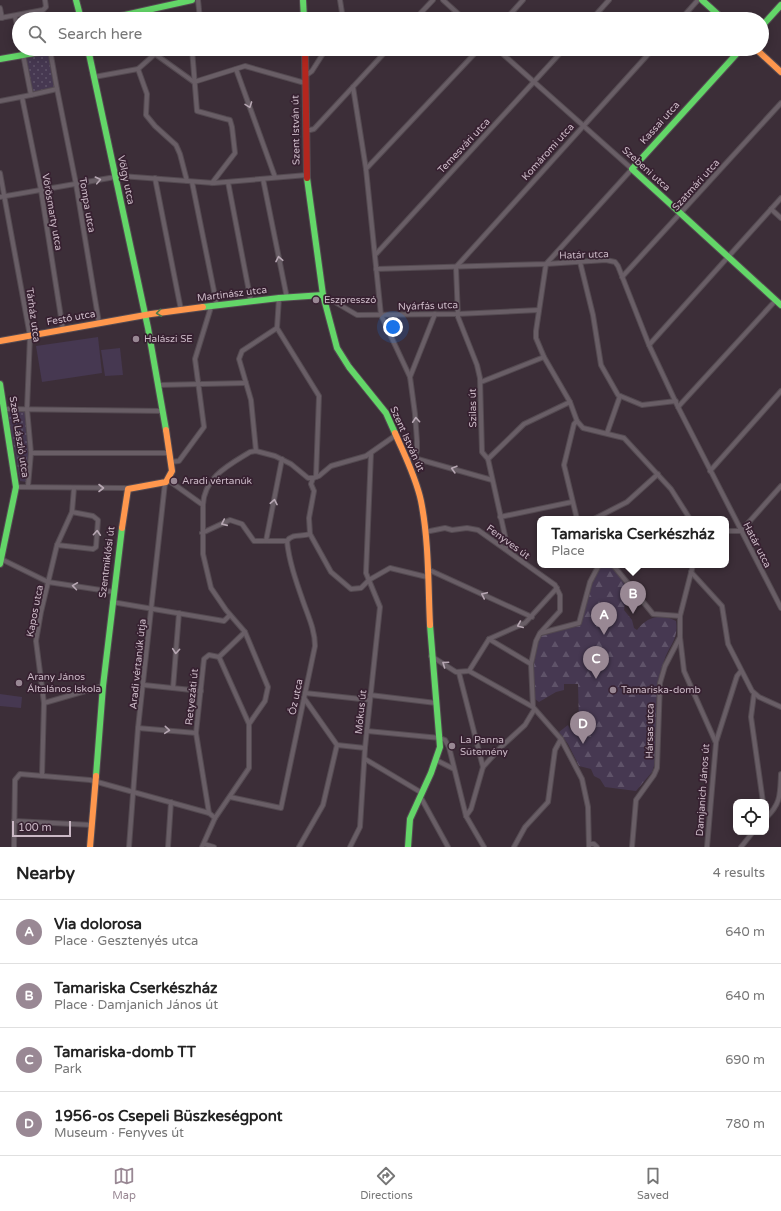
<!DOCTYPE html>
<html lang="en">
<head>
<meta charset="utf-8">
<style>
	:root { --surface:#fff; --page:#f2f2f2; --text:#222; --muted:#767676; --line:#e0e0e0; --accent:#998894 }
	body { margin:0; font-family:"Varela Round",sans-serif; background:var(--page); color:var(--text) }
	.controls { position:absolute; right:12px; bottom:12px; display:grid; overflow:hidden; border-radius:8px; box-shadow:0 2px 10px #0003 }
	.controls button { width:36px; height:36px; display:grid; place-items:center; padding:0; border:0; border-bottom:1px solid var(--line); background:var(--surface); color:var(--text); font:20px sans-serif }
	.scale { position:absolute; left:12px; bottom:10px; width:59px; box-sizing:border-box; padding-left:4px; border:2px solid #cbb9c6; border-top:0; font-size:11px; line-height:14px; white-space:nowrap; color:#cbb9c6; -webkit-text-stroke:3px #372131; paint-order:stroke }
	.you { position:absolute; left:393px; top:327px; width:14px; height:14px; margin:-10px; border:3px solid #fff; border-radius:50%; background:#1a73e8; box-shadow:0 0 0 6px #1a73e833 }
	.badge { display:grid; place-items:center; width:26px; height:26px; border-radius:50%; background:var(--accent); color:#fff; font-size:13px; font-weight:700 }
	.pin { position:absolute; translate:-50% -33px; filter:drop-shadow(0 1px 2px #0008) }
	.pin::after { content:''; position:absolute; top:21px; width:14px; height:12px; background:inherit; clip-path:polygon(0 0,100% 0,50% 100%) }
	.popup { position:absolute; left:537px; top:516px; width:192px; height:52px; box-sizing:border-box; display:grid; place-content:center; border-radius:8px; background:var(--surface); filter:drop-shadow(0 1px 3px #0005); font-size:13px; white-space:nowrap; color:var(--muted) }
	.popup b { font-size:15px; color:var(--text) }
	.popup::after { content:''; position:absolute; left:50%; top:100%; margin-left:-8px; border:8px solid transparent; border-top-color:var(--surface) }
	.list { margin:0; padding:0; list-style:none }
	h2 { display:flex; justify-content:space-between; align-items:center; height:52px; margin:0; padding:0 16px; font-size:17px }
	h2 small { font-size:13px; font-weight:400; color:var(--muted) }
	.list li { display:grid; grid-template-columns:26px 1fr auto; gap:12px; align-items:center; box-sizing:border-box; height:64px; padding:0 16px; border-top:1px solid var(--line) }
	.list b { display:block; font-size:15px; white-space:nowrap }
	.list p { margin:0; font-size:13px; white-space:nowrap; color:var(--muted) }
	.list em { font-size:13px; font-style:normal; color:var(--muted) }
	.icon { flex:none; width:22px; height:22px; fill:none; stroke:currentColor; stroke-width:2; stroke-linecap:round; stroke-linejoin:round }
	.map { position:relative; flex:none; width:781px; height:847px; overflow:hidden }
	.search { position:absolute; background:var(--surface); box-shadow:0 2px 10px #0003; left:12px; right:12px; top:12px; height:44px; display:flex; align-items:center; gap:10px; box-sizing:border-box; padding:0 14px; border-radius:22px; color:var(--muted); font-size:15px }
	.sheet { height:308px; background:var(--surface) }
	nav { display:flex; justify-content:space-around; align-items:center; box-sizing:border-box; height:56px; border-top:1px solid var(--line); background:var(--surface); font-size:11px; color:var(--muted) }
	nav a { display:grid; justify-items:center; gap:2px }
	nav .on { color:var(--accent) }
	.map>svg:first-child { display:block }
	.grass { fill:url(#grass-dots) }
	.forest { fill:url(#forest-firs) }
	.garden { fill:#463851 }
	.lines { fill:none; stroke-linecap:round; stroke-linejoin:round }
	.street-casing { stroke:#544a51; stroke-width:6 }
	.fast-casing { stroke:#544a51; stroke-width:8 }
	.slow-casing { stroke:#544a51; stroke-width:8 }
	.jam-casing { stroke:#544a51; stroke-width:8 }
	.street { stroke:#695e66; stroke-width:4 }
	.fast { stroke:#63d668; stroke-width:6 }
	.slow { stroke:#ff974d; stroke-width:6 }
	.jam { stroke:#b3261e; stroke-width:6 }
	.oneway { stroke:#b7a7b3 }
	.oneway2 { stroke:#4d7c4c }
	.poi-dot { fill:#998894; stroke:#372131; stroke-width:1.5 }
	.labels { text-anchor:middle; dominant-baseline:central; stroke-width:3.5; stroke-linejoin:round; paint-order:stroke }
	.street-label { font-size:10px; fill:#cbb9c6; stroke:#372131 }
	.poi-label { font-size:10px; fill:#cbb9c6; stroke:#372131; text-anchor:start }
</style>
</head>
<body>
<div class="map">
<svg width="781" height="847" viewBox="0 0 781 847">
	<defs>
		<pattern id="grass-dots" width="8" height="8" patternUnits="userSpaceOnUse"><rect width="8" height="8" fill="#463851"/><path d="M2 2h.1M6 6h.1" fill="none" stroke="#5f5369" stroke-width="1.8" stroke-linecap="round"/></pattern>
		<pattern id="forest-firs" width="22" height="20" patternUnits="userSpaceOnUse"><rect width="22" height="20" fill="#463851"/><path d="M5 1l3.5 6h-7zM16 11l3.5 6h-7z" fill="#5f5369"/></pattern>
	</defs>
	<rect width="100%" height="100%" fill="#3c2e38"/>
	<!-- grass -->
	<g class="grass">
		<path d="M50,50l7,39 -26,6 -8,-40z"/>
		<path d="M8,412h18l4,40 -3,30 -7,-1z"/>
	</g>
	<!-- forest -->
	<path class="forest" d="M604,565l8,1 20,25 -6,8 -2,11 8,10 2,8 3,2c10,-14 25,-17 39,-9 3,19 -7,24 -12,40 -12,36 -6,67 -9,102l-3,9 -16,19 -31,-4 -5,-8 -6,-3 -3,-7 -12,-3 -11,-22 -9,-12 9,-7 2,4 9,-5 -1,-40h-14v6l-8,2 -17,10 -4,-3 -2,-31 6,-30 3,-3 38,-11c4,-15 10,-50 24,-59z"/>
	<!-- garden -->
	<g class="garden">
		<path d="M98,337l4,36 -60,9 -6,-36z"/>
		<path d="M120,348l3,27 -18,1 -4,-26z"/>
		<path d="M0,694l22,3 -1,11 -21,-2z"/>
	</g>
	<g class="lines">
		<defs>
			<g id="street">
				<path d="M198,0l2,19"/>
				<path d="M340,0l3,19"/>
				<path d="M443,0l21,19"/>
				<path d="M0,8l2,10"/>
				<path d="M152,8l1,11"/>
				<path d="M15,16l4,19"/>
				<path d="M0,18l43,-8 3,-3 -1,-7"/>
				<path d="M415,19l18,-19"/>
				<path d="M506,19l17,-19"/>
				<path d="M592,19l17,-19"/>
				<path d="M681,19l17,-19"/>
				<path d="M22,49l9,46 26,-6 -7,-39"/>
				<path d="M192,49l5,62 29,8 4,1 2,7 3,26 -23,30"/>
				<path d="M497,49l135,120 -86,95 -10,67v7l8,19 26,45 7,19 6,7 41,10 47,51 19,30"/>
				<path d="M155,54l39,28"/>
				<path d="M138,69l9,25 -1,21 9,11 21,19 4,9 7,27"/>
				<path d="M236,69l39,108"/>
				<path d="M305,76l7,-5 14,-22"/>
				<path d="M94,77l44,-8 17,-15"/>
				<path d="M194,82l51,-16 60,17"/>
				<path d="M353,87l13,82 15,146 29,62 5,37 2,27v10l-3,7"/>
				<path d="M57,89l19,95 23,139"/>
				<path d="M22,97l19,93 22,140"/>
				<path d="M0,101l31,-6"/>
				<path d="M306,131l8,-2 74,-80"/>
				<path d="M366,169l113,-120"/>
				<path d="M0,173l30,163 -3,73 4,44 -3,33"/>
				<path d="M155,178l26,132"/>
				<path d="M263,179l24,119"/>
				<path d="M192,182l25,124"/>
				<path d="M228,182l23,120"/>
				<path d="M0,197l121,-21 93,7 93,-8"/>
				<path d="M771,209l10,9"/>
				<path d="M376,254l188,-205"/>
				<path d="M580,262l13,53 8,50 17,30 24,10 34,-4"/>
				<path d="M376,269l170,-5 60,-4 9,2 3,4 31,79 29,62 103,201"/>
				<path d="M622,277l159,-174"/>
				<path d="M323,295l34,20 100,-1 82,-4"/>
				<path d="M279,298l-2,30 42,68 -3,81"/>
				<path d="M649,345l132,-147"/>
				<path d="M410,377l25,-63"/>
				<path d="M481,382l63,-25"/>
				<path d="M159,385l87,-2"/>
				<path d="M678,407l98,-107"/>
				<path d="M4,409l159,2"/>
				<path d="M607,433l13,-37"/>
				<path d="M256,451l-5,-51 -12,-41 3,-8 35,-23"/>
				<path d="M31,453h139"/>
				<path d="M488,459l36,-35 46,-22"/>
				<path d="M407,460l7,-2 78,22"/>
				<path d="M171,462l8,-1 25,-34 -9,-68 16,-52"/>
				<path d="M710,471l71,-80"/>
				<path d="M313,478l-2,6 3,7 -5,27 1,16 21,38 20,17 10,-1 8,-8 21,-12 37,9"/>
				<path d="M168,480l35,25v49l8,34 15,22 19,22 23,55 -3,14 -16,23v44l-34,50 -13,29"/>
				<path d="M16,487l108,1 4,1"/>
				<path d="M203,505c1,-28 26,-40 47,-53l6,-1 19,5 16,8 17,14h5l6,-2 12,-10 35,-10 30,-21"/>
				<path d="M500,517l72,-15"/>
				<path d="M577,519l-13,-54 10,-41 3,-3"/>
				<path d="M594,519l33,-17 31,-28"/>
				<path d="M726,531h15l40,-45"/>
				<path d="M425,532l20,-4 7,2 15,-2 11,2 77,55 5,10v16l-20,22 -4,8 -5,23 2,43 28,32 21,40 6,28 1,40"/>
				<path d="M202,533l28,-13 12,4 12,17h33"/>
				<path d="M266,541l16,-82"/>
				<path d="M287,541c6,-8 14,-4 23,-7"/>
				<path d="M57,545l36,4 3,-2 2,-27 -5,-4 -21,-4"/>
				<path d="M505,549l2,-4 -19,-86 -6,-7 -2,-74 -3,-13 -19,-48 -2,-50 197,-218"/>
				<path d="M1,559l47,23 66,10"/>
				<path d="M613,565l40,49 27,2"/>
				<path d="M693,565l-13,51v21l4,34 32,72 -9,104"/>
				<path d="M427,569l105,48"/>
				<path d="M691,572l31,34 6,38 24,47 7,6 22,10"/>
				<path d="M112,602l112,19 6,-6"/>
				<path d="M541,633l38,-10 11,-41 9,-17"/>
				<path d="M489,639l42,25"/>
				<path d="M431,656l25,16 13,-1 20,-32 36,-16 32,-35"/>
				<path d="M219,657l30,67"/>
				<path d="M469,671l64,36"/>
				<path d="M459,673l24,94"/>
				<path d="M144,685l57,6"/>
				<path d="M173,688l6,-75"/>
				<path d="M305,693l65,7"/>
				<path d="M754,694l-3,23 12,85"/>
				<path d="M370,695l66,8"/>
				<path d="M304,698l33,47 28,3"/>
				<path d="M44,703l59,-17"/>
				<path d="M138,728l58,5"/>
				<path d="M367,731l73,7 5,2 4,7 17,69 18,31"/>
				<path d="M716,742l21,-66 4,-5"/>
				<path d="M365,759l57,34"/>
				<path d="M438,761l16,8"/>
				<path d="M42,776l2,-73 -8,-62 5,-29 16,-67 15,-33 2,-24"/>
				<path d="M420,796l28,51"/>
				<path d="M230,797l51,11 34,-162c0,-15 -6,-28 -11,-42 -7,-20 -15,-42 -17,-63"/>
				<path d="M209,813l-13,-80 8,-74 5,-4 10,2 26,-25"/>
				<path d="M466,816l5,-7 12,-42 18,-20 24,-22 9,-15"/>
				<path d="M766,818c15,-15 14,-23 15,-44"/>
				<path d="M14,821l78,4"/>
				<path d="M204,844l10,3"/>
				<path d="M589,844h5l3,3"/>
				<path d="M14,847l1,-67 5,-6 70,6 119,33 6,5"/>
				<path d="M129,847l9,-119 27,-245"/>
				<path d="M168,847l3,-45"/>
				<path d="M299,847l24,-42 14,-60"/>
				<path d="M350,847l10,-20 5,-79 15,-141 -14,-34 5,-120"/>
				<path d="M514,847l11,-20 23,-25 7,-52 6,-11"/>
				<path d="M632,847l4,-47 18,-25 3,-7 3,-85 5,-17 15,-29"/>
				<path d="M741,847l12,-15"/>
			</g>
			<g id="fast">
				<path d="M76,0l5,19"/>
				<path d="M303,0l1,19"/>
				<path d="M702,0l21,19"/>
				<path d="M107,19l85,-19"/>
				<path d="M762,26l19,-21"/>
				<path d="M88,49l60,279 18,102"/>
				<path d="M741,49l-109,120 149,136"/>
				<path d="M0,59l57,-10"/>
				<path d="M307,178l16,117 14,53 12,19 37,46 9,20"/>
				<path d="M203,307l76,-9 44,-3"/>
				<path d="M0,384l16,103 -16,77"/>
				<path d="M96,776l7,-90 19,-158"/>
				<path d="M408,847l2,-28 21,-46 9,-26 -10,-122"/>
			</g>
			<g id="slow">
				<path d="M756,49l25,23"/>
				<path d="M0,341l151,-27 52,-7"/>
				<path d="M395,433c9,21 21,44 26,68 8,40 7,83 9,124"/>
				<path d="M122,528l6,-39 38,-7 6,-11 -6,-41"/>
				<path d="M90,847l6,-71"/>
			</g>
			<path id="jam" d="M305,49l2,129"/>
		</defs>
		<!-- street casing -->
		<use href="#street" class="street-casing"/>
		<!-- fast casing -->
		<use href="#fast" class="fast-casing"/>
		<!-- slow casing -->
		<use href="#slow" class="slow-casing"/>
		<!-- jam casing -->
		<use href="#jam" class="jam-casing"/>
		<!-- street -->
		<use href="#street" class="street"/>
		<!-- fast -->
		<use href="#fast" class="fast"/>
		<!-- slow -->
		<use href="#slow" class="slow"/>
		<!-- jam -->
		<use href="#jam" class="jam"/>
	</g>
	<!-- one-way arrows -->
	<defs><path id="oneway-chevron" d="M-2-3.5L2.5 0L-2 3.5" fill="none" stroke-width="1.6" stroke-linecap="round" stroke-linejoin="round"/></defs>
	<g class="oneway">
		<use href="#oneway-chevron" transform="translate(249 105) rotate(70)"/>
		<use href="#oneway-chevron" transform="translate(98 180) rotate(-12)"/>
		<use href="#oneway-chevron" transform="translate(279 259) rotate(-101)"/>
		<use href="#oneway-chevron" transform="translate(416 420) rotate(-94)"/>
		<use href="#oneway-chevron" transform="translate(454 469) rotate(-164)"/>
		<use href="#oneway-chevron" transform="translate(101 488)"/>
		<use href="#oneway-chevron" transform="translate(274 502) rotate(-79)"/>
		<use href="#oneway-chevron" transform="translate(224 523) rotate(156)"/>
		<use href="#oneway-chevron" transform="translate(97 533) rotate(-86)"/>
		<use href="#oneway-chevron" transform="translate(75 586) rotate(-172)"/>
		<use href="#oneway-chevron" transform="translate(484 595) rotate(-155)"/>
		<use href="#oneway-chevron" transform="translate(520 625) rotate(157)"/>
		<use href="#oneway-chevron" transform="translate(176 651) rotate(95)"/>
		<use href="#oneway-chevron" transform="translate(445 664) rotate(-145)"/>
		<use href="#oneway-chevron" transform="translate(167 730) rotate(5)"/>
	</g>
	<use class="oneway2" href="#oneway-chevron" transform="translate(159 313) rotate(173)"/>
	<!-- markers -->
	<g class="poi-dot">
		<circle cx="316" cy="300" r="4"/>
		<circle cx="136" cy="339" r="4"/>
		<circle cx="174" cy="481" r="4"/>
		<circle cx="19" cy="683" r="4"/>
		<circle cx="613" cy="690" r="4"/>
		<circle cx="452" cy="746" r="4"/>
	</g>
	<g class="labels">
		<!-- street labels -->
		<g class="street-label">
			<text transform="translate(660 123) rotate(-48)">Kassai utca</text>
			<text transform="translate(296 130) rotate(-91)">Szent István út</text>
			<text transform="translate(464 146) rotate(-47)">Temesvári utca</text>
			<text transform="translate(548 152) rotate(-48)">Komáromi utca</text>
			<text transform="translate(646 169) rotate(42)">Szebeni utca</text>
			<text transform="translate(126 180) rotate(78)">Völgy utca</text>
			<text transform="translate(696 185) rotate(-48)">Szatmári utca</text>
			<text transform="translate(87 205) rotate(80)">Tompa utca</text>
			<text transform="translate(52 212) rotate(80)">Vörösmarty utca</text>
			<text transform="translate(584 255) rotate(-2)">Határ utca</text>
			<text transform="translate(232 294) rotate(-7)">Martinász utca</text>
			<text transform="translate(428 306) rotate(-2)">Nyárfás utca</text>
			<text transform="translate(33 315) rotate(82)">Tárház utca</text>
			<text transform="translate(71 318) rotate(-10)">Festő utca</text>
			<text transform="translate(473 408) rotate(-91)">Szilas út</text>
			<text transform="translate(19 437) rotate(81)">Szent László utca</text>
			<text transform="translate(407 439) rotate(66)">Szent István út</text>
			<text transform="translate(508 542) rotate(36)">Fenyves út</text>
			<text transform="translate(757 545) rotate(63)">Határ utca</text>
			<text transform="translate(107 562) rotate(-83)">Szentmiklósi út</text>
			<text transform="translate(35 611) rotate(-79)">Kapos utca</text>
			<text transform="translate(138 664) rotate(-84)">Aradi vértanúk útja</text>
			<text transform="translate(192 697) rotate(-84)">Retyezáti út</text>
			<text transform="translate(296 697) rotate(-78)">Őz utca</text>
			<text transform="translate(361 712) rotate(-84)">Mókus út</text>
			<text transform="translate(650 731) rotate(-89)">Hársas utca</text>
			<text transform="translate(703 790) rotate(-86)">Damjanich János út</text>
		</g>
		<!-- poi labels -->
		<g class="poi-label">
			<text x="324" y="300">Eszpresszó</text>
			<text x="144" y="339">Halászi SE</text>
			<text x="182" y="481">Aradi vértanúk</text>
			<text x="27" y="677">Arany János<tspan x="27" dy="12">Általános Iskola</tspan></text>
			<text x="621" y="690">Tamariska-domb</text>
			<text x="460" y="740">La Panna<tspan x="460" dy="12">Sütemény</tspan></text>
		</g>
	</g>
</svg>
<div class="controls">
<button><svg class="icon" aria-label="locate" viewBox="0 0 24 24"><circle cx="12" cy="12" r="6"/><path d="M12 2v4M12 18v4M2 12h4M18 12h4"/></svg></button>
</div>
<div class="scale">100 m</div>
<div class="you"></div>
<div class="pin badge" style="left:604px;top:635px">A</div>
<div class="pin badge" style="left:633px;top:614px">B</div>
<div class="popup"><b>Tamariska Cserkészház</b>Place</div>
<div class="pin badge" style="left:596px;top:679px">C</div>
<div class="pin badge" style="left:583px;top:744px">D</div>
<div class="search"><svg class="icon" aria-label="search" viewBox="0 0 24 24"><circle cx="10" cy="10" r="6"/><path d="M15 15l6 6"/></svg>Search here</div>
</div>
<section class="sheet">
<h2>Nearby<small>4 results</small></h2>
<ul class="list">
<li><span class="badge">A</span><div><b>Via dolorosa</b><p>Place · Gesztenyés utca</p></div><em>640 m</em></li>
<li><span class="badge">B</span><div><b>Tamariska Cserkészház</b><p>Place · Damjanich János út</p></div><em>640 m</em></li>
<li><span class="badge">C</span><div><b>Tamariska-domb TT</b><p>Park</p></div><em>690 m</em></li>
<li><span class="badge">D</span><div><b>1956-os Csepeli Büszkeségpont</b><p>Museum · Fenyves út</p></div><em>780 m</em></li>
</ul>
</section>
<nav>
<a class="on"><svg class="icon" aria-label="map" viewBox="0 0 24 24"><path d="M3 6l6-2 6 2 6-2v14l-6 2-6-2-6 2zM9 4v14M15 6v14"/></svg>Map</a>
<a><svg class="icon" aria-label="directions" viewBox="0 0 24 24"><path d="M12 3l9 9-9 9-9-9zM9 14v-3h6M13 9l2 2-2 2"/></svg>Directions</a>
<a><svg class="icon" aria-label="saved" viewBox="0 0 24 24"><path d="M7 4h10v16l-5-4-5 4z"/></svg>Saved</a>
</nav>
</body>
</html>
